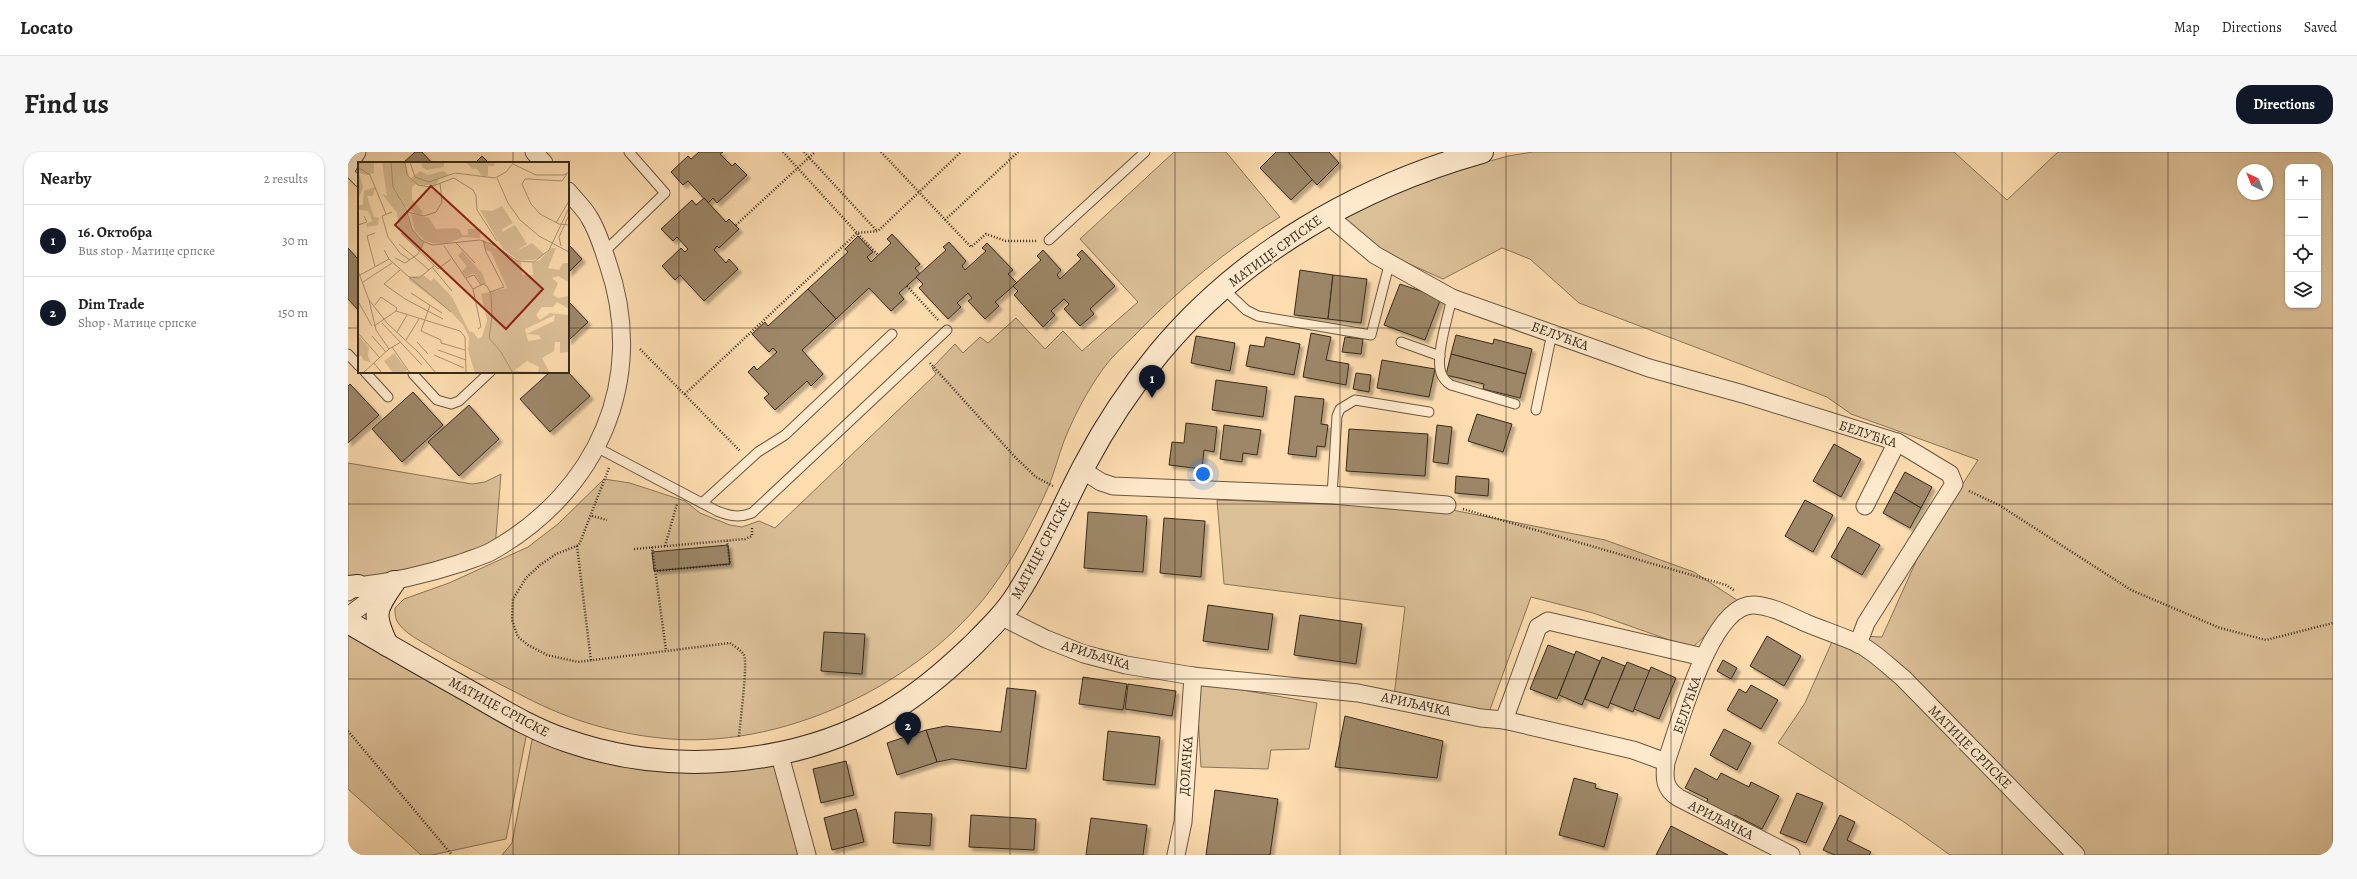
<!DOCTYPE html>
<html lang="en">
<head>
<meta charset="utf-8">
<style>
	:root { --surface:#fff; --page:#f6f6f6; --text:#222; --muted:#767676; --line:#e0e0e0; --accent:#111827 }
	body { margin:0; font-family:Alegreya,serif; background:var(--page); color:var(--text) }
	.controls { position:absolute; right:12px; top:12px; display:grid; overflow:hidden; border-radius:8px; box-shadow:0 1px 3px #0004 }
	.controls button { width:36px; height:36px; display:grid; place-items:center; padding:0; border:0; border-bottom:1px solid var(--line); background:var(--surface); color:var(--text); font:20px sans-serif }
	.compass { position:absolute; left:1889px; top:12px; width:36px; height:36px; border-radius:50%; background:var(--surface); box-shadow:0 1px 3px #0004; rotate:317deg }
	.you { position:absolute; left:855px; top:322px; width:14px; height:14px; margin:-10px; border:3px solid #fff; border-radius:50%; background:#1a73e8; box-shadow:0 0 0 6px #1a73e833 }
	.badge { display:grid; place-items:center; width:26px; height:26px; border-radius:50%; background:var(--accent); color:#fff; font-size:13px; font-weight:700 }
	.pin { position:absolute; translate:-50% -33px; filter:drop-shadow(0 1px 2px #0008) }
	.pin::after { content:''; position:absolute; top:21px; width:14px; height:12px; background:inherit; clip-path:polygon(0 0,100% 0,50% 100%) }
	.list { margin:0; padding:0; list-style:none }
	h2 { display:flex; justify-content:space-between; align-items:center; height:52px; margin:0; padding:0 16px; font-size:17px }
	h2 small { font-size:13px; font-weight:400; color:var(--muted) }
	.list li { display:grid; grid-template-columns:26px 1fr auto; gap:12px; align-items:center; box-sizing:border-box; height:72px; padding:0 16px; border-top:1px solid var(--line) }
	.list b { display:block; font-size:15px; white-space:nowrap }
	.list p { margin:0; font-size:13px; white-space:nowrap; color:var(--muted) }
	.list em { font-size:13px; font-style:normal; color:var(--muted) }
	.icon { flex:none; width:22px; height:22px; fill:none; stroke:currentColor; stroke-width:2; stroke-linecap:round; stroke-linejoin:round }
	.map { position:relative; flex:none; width:1985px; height:703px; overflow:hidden; border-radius:16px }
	header { display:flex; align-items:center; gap:24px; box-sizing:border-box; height:56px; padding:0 20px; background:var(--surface); border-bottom:1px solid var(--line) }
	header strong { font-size:19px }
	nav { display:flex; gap:22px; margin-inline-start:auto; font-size:14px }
	.intro { display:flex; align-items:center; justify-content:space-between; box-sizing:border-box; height:96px; padding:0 24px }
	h1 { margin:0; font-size:28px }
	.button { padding:10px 18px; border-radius:16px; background:var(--accent); color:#fff; font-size:14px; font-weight:700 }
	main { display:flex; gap:24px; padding:0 24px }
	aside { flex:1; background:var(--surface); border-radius:16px; box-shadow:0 1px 3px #0004 }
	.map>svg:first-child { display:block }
	.green { fill:#dbbf97; stroke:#887459; fill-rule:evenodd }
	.building { fill:#9d8768; stroke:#362a1b; filter:url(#shadow) }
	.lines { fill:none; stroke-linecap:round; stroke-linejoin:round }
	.service-casing { stroke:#685740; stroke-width:11 }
	.minor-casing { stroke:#685740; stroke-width:19 }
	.secondary-casing { stroke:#362a1b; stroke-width:24 }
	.path { stroke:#362a1b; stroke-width:2.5; stroke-dasharray:1 2; stroke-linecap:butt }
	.service { stroke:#fee9cc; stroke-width:9 }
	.minor { stroke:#fee9cc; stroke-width:17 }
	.secondary { stroke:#fee9cc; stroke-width:22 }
	.grid { fill:none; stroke:#362a1b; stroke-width:1; stroke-opacity:0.55 }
	.labels { text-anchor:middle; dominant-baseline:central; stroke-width:4; stroke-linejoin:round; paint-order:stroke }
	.street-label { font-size:14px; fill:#362a1b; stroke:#fee9cc }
	.inset-road { fill:none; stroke:#ad9574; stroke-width:1 }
	.view { fill:#8f2418; fill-opacity:0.15; stroke:#8f2418; stroke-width:2 }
	.inset-edge { fill:none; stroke:#362a1b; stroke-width:2 }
</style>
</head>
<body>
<header>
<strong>Locato</strong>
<nav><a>Map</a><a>Directions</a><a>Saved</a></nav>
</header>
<div class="intro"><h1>Find us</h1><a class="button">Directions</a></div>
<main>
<aside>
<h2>Nearby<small>2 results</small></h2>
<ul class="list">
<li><span class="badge">1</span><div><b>16. Октобра</b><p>Bus stop · Матице српске</p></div><em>30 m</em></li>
<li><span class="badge">2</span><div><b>Dim Trade</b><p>Shop · Матице српске</p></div><em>150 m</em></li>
</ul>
</aside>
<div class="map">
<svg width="1985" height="703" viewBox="0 0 1985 703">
	<defs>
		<filter id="shadow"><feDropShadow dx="3.5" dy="3.5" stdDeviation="1" flood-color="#0004"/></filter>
	</defs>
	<rect width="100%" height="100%" fill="#fdddb0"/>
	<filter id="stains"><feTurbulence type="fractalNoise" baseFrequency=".005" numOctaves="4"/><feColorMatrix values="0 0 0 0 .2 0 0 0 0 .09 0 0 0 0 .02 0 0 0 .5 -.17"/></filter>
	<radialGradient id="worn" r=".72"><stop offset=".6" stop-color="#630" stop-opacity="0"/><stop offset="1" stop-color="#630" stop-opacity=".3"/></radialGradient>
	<!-- green -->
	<g class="green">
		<path d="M826,0h52l54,65c-53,32 -102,73 -145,118 -11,11 -23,21 -32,34 -16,22 -29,47 -39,72 -6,16 -10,33 -17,49 -14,31 -30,61 -48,88 -67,100 -208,170 -328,161 -52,-4 -100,-18 -146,-42 -31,-16 -62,-31 -93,-49 -11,-7 -25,-13 -33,-24 -4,-5 -4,-10 -4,-16l9,-9 45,-16 79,-36 30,-23 46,-45 26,4 55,18 15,12 30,12 12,2 17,-6 16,7 161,-154 -4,-6 23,-24 8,9 17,-16 8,6 28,-25 29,31 18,-18 19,20 56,-49 -58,-63z"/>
		<path d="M1185,0h421l53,48 51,-48h275v703h-383l-46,-33 -126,-79 27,-40 30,-68 47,2 40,-89 56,-88 -127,-46 -24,-17 -248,-94 -49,-44 -28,-11 -59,31 -69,-31 -41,-30 79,-35 96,-27zM1940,15h30v138h-30zM1895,18h24v24h-24z"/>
		<path d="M0,311l124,21 13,-2 16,-8 -6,74 -22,8 -125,27z"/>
		<path d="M869,348l225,8 163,32 89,32 55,36 -23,8 -34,32 -99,-35 -62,-16 -43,118 -94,-19 11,-89 -181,-23z"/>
		<path d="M0,477l179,103 -21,107 -74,16h-11l-73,-66z"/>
		<path d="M848,530l121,21 -8,46 -38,1 -3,19 -67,-2z"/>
		<path d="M185,583l21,9 226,17 25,94h-303l10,-12z"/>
	</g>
	<!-- building -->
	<g class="building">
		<path d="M67,0h7l10,11h-29z"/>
		<path d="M351,0h24l-3,2 12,12 3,-3 12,12 -30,28 -4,-5 -5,5 -20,-22 -5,4 -12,-13 17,-16 3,3z"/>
		<path d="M928,0h12l25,27 -22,21 -31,-32z"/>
		<path d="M940,0h41l10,11 -22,22z"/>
		<path d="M134,4l7,7h-14z"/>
		<path d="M356,46l22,24 3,-3 10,10 -20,19 -2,-2 -3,4 12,13 3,-4 9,10 -34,32 -24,-26 -5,5 -13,-14 19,-18 4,4 3,-3 -11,-12 -4,4 -12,-12 31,-29 4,5z"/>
		<path d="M544,82l28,30 -5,4 5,6 -21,19 5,6 -13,12 -22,-23 -33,31 -28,-30 40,-37 -3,-3 13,-13 15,16 -6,5 4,5 20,-19 -4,-4z"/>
		<path d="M601,90l17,19 -4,5 3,4 21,-19 -4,-3 5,-5 26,27 -5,4 9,9 -22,19 4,4 -14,13 -17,-18 4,-3 -4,-5 -11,10 4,4 -13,12 -29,-31 4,-4 -7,-7 30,-27 -3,-3z"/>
		<path d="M220,92l14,15 -14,14z"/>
		<path d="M0,96l9,10 2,-2v55l-11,-12z"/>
		<path d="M695,98l18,20 -4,5 3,4 21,-20 -4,-4 5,-5 33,36 -25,23 4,5 -14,12 -16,-17 5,-5 -5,-5 -13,12 4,4 -12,12 -29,-32 4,-4 -5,-5 28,-26 -4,-4z"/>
		<path d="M952,118l33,5 -5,44 -34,-4z"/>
		<path d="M985,123l34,4 -6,44 -33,-4z"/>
		<path d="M1052,132l41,14 -16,42 -41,-15z"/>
		<path d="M460,137l28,30 -34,31 21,24 -12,12 -4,-5 -32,29 -11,-12 5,-4 -21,-22 6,-6 3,4 20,-18 -4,-4 -4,4 -17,-18 13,-12 3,4z"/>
		<path d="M220,149l20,21 -20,19z"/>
		<path d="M963,181l20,4 -5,23 23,4 -3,21 -43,-8z"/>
		<path d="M1108,183l37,9 1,-5 38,10 -6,25 -75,-20z"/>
		<path d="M848,184l39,7 -5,28 -39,-8z"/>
		<path d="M918,185l34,7 -6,31 -48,-9 4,-21 14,2z"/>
		<path d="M997,185l18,2 -2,15 -19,-2z"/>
		<path d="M1103,202l75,20 -6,24 -37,-9 1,-5 -38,-9z"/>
		<path d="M1034,208l53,9 -6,28 -52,-9z"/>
		<path d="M202,220h18l22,24 -40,36 -30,-33z"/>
		<path d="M1008,221l15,2 -2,17 -16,-3z"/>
		<path d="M868,228l51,7 -4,30 -51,-7z"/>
		<path d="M2,232l29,31 -31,28v-57z"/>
		<path d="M65,240l30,33 -41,37 -30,-33z"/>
		<path d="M947,244l29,3 -3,25 7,1 -3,22 -8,-1 -1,11 -28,-3z"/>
		<path d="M121,253l30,34 -40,37 -31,-34z"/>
		<path d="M1129,262l35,10 -9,28 -35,-11z"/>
		<path d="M838,271l31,4 -3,25 -10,-2 -2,19 -33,-4 3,-23 12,1z"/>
		<path d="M876,273l37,5 -4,25 -14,-2 -1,9 -22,-3z"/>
		<path d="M1089,273l15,2 -4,37 -15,-2z"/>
		<path d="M1001,277l79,5 -3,42 -79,-5z"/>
		<path d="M1486,292l27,15 -20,38 -28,-16z"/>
		<path d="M1557,320l27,15 -11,21 -27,-16z"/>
		<path d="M1108,324l33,3 -1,17 -33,-3z"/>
		<path d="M1546,340l27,16 -11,20 -27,-15z"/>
		<path d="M1457,348l28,15 -20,37 -28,-16z"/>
		<path d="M740,360l59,4 -4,56 -59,-4z"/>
		<path d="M816,366l41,3 -4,56 -41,-4z"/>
		<path d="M1500,375l32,18 -18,30 -31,-18z"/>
		<path d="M380,393l2,19 -76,7 -2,-19z"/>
		<path d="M860,453l65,9 -5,36 -65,-9z"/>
		<path d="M952,463l62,9 -6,40 -62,-9z"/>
		<path d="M476,480l41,2 -3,40 -41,-3z"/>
		<path d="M1419,484l34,20 -17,30 -34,-20z"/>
		<path d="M1200,493l27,10 -18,44 -27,-10z"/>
		<path d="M1228,499l24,10 -18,44 -23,-10z"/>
		<path d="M1254,505l23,9 -17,42 -23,-9z"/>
		<path d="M1375,508l14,8 -6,11 -14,-8z"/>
		<path d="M1279,510l23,9 -17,41 -23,-9z"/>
		<path d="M1303,515l25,11 -17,41 -25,-10z"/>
		<path d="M735,525l44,7 -4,26 -44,-6z"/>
		<path d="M780,532l48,7 -4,25 -47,-7z"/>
		<path d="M1403,533l27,15 -17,29 -34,-19 12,-21 7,4z"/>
		<path d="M659,536l29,3 -10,78 -74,-10 -15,3 -11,-32 20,-4 55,6z"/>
		<path d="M997,564l98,25 -6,37 -102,-11z"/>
		<path d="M1376,577l27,14 -14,27 -27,-15z"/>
		<path d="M578,578l11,32 -40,13 -10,-32z"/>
		<path d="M760,579l52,6 -5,48 -52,-5z"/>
		<path d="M498,609l8,34 -33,8 -8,-34z"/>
		<path d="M1347,616l22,12 4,-7 28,14 2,-5 28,14 -17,33 -27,-14 -2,3 -28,-13 3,-6 -23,-11z"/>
		<path d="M1226,626l22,6 -1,4 23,6 -14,53 -45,-12z"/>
		<path d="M867,638l63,9 -8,56h-64z"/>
		<path d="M1449,641l26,10 -17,40 -26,-10z"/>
		<path d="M508,657l8,33 -32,8 -8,-32z"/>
		<path d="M547,660l37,2 -2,32 -37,-3z"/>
		<path d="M623,663l65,4 -2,31 -65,-3z"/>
		<path d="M1492,663l15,7 -8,18 24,12 -2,3h-34l-12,-5z"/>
		<path d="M743,666l56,7 -4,30h-57z"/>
		<path d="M1323,674l57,29h-72z"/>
	</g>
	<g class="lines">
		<defs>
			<g id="service">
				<path d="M0,19l11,11"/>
				<path d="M701,88l96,-88"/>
				<path d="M256,100l61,-59 -36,-41"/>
				<path d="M875,136l23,22 12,6 113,19 18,-70"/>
				<path d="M1104,146c-4,18 -17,59 -11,75 2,6 5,9 10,12l64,19"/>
				<path d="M1053,190l39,14"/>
				<path d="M0,202l11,12"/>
				<path d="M17,220l23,25"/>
				<path d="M65,222l24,26 14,4 8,-3 31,-29"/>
				<path d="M1188,258l16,-77"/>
				<path d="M248,295l121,64c13,5 22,7 35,2l195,-183"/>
				<path d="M984,343l5,-79 3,-7 15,-9 74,12"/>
				<path d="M354,351l56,-51 27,-17 107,-101"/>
			</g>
			<g id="minor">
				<path d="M186,0l10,11"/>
				<path d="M0,14l9,-14"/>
				<path d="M982,60l7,11 38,32 77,43 197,70 94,26 154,48 53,32 4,10 -88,139 -8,21"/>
				<path d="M734,318l19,12 12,4 219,9 115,10"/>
				<path d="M1517,354l32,-64"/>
				<path d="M0,440l3,-3 7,-3c36,-4 69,-12 103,-23 10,-4 22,-7 31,-12 105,-59 156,-171 116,-287 -5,-15 -10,-33 -19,-47 -5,-9 -14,-17 -21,-26"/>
				<path d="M0,464l40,-30"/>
				<path d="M654,465l44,22 38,15 42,11 67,11 165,17 123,25 23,2 129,30 33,12"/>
				<path d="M1156,568l34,-93 10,-6 155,36"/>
				<path d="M431,600l28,103"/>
				<path d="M828,703l7,-33 10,-146"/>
				<path d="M1443,703l-112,-57c-15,-9 -15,-20 -13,-36 13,-35 44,-159 88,-157 18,1 36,11 52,18 17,7 35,13 51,20 17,8 32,24 46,35l173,177"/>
			</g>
			<g id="secondary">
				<path d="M0,435l10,-1"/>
				<path d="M0,470c41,24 83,48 124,71 31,18 62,37 96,48 101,35 225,26 319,-28 31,-18 58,-41 84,-66 17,-17 34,-33 47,-54 26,-40 44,-85 66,-127 21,-40 46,-78 75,-113 83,-100 199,-166 323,-201"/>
				<path d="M39,493c-15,-32 -12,-35 7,-63"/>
			</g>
		</defs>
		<!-- service casing -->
		<use href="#service" class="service-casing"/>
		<!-- minor casing -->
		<use href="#minor" class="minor-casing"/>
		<!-- secondary casing -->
		<use href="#secondary" class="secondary-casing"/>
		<!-- path -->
		<g class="path">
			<path d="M435,0l74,81 21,-2 83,-79"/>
			<path d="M456,0l73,79"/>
			<path d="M533,0l90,95 15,-13 20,7h31"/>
			<path d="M597,68l73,-68"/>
			<path d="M388,73l79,-73"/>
			<path d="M559,134l31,34"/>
			<path d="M292,197l100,102"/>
			<path d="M582,211l85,94 21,20 17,9"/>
			<path d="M337,242l172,-161 21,22"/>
			<path d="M261,316l-30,77 -23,9 -16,11 -14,13 -13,21 -1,21 6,17 10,8 19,10 31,7 152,-19c4,3 11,7 14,12 4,8 -4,67 -5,82"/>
			<path d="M1621,339l30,14 132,85 89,38 46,12 67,-17"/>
			<path d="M1115,357l263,76 9,6"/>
			<path d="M244,364l15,4"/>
			<path d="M229,394l14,115"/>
			<path d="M317,394l12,-42"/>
			<path d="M304,395l14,103"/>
			<path d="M286,397l111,-10 7,-3v-10"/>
			<path d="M306,419l76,-7 -3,-23"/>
			<path d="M0,579l104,124"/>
		</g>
		<!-- service -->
		<use href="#service" class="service"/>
		<!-- minor -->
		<use href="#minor" class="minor"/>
		<!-- secondary -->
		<use href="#secondary" class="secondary"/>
	</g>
	<!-- grid -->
	<path class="grid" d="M165,0v11M331,0v703M496,0v703M662,0v703M827,0v703M992,0v703M1158,0v703M1323,0v703M1489,0v703M1654,0v703M1820,0v703M0,176h11M220,176h1765M165,220v483M0,352h1985M0,527h1985"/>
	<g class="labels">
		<!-- street labels -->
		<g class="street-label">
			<text transform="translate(927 99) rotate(-36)">МАТИЦЕ СРПСКЕ</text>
			<text transform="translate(1212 184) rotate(20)">БЕЛУЋКА</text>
			<text transform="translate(1520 282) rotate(18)">БЕЛУЋКА</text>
			<text transform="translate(693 397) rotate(-62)">МАТИЦЕ СРПСКЕ</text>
			<text transform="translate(748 503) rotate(17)">АРИЉАЧКА</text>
			<text transform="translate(1068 552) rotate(12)">АРИЉАЧКА</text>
			<text transform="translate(1339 553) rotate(-71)">БЕЛУЋКА</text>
			<text transform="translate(151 555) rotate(28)">МАТИЦЕ СРПСКЕ</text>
			<text transform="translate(1622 595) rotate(45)">МАТИЦЕ СРПСКЕ</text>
			<text transform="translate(838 614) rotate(-86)">ДОЛАЧКА</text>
			<text transform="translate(1373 668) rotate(27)">АРИЉАЧКА</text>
		</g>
	</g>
	<!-- overview -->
	<g transform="translate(10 10)">
		<rect width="211" height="211" fill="#fdddb0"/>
		<path d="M0,0l16,1v10l-7,2 -8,-2 4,14 -5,13 1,5h4l1,-14 11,-4 -2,9h-6l7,21 5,1 -1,7 -11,2 -1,-3 6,-3 -4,-10 -10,-2zM24,0h23l5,17 10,-8 8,4 16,-4 4,4 -9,4 -4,7 -20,-2 -3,3v12l11,13 -4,4 -14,-10 -13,-22 13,25 6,19 13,14 -5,9 -18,-17 4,-1 -6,-4 -2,-16 -15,-19 5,2zM63,0h23v5l-17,3 -5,-3zM108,0h28v4h-6v10h-6l-5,-7h-5zM144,44l11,17 -11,6v3l13,-7 12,19 -12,8 17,-9 12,11 -5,4 -6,2h-15l-15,-11 -23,-39 12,1zM53,52l18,4 7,11 19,-1 5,2 2,5h6v-6h13l-1,9 -17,-1 -17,7 -14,-1 -8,-3 -9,-10zM125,79l38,21 1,13h11l-1,-12 8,-3 11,-12h5l-8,20 11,2 4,-7h6v19l-11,-6 -6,2 6,5 -5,12 5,3 11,-2v13l-12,-7 -4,5h-11l-6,8 4,5 10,-7 19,2v39l-1,-2 -8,1v-11h-5l-1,9 -12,7 8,15h-75l-7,-23 1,-13 -6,-12 -12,-13 -42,-32v-3l14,-2 8,6 3,-3 18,19 17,34 5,2 4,6 4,-2 5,-17 -6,-26 26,-6 -16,-36 -5,-2zM197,153l-1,6 -27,13 12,1 2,4 -13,2 -3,-12zM169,199l12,6 -1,5 -24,-1zM104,89l20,22 4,11h-5l-7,-11 -8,4 -4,-6 5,-5 -9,-10zM0,173l11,13 -1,8 3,7 -8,-3 -2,-5 -3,3zM36,191l13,17 -3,3h-11l-9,-12z" fill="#dbbf97" fill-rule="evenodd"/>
		<path class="inset-road" d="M33,0l2,25 13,22 6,20 9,11 11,5 48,-5 16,6 21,15 17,1 15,-12 20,-42M47,0l2,13 11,10 12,2 24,-9 19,12 3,6 1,14 20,31M52,0l5,15 14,5 26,-9 40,5 11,-6 8,-10M155,2l23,11h28l5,-3M0,5l12,8 16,39M209,12l-5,7 -32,-2h-5l-3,5 9,20 9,10 19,10 10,1M139,16l11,25 12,17 19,16 30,16M34,50l-10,4 6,21 12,16 10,7M49,50l17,4 12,-4 6,-10 -2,-19M198,61l13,-22M0,63l9,-3 -3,-6M17,71l-8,3 8,30M43,71l37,36 13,-10M125,78l3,12 18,35 -14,5M98,81l19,20M41,82l30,26M86,84l29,43 8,38 -3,2M203,84l-2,-9 10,-22M26,88l5,9 20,18 10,1 16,-13M37,96l10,5 13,-9 6,-12M74,105l20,24M42,108l-16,14 21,15 38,20M0,109l11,29 18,23 31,29 18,21M2,113l29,-16M51,115l42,35M108,116l8,-3 7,10M5,120l29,-19M115,127l10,-5 4,2 4,8 1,23 -3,21 12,14 12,21M53,131l31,20M11,138l7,30 13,19M1,141l13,23M17,143l6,-8 16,11 -1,3M72,143l-9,26 20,9v3l24,7M24,161l40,42M16,164l22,-15 64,20 5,6 1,36M39,170l10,-17M0,171l22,25M14,174l14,16M48,178l13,-21M59,180l11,12M34,185l18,26M80,188l28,10M76,193l30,13M16,201l8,10M5,211l26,-24 12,-7"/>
		<path class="view" d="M73,24l112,103 -37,40 -111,-104z"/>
		<rect width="211" height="211" class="inset-edge"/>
	</g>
	<rect width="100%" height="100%" filter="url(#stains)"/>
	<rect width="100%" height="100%" fill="url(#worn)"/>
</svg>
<div class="controls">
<button>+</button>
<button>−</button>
<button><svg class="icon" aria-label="locate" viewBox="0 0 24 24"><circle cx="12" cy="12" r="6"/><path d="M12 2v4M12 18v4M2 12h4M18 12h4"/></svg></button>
<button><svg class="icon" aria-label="layers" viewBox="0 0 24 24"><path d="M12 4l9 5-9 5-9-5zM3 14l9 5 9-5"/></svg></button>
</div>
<svg class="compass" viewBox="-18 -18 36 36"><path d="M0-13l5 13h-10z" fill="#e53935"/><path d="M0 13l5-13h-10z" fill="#767676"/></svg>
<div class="you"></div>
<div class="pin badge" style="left:804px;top:246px">1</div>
<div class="pin badge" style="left:560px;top:593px">2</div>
</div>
</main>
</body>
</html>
